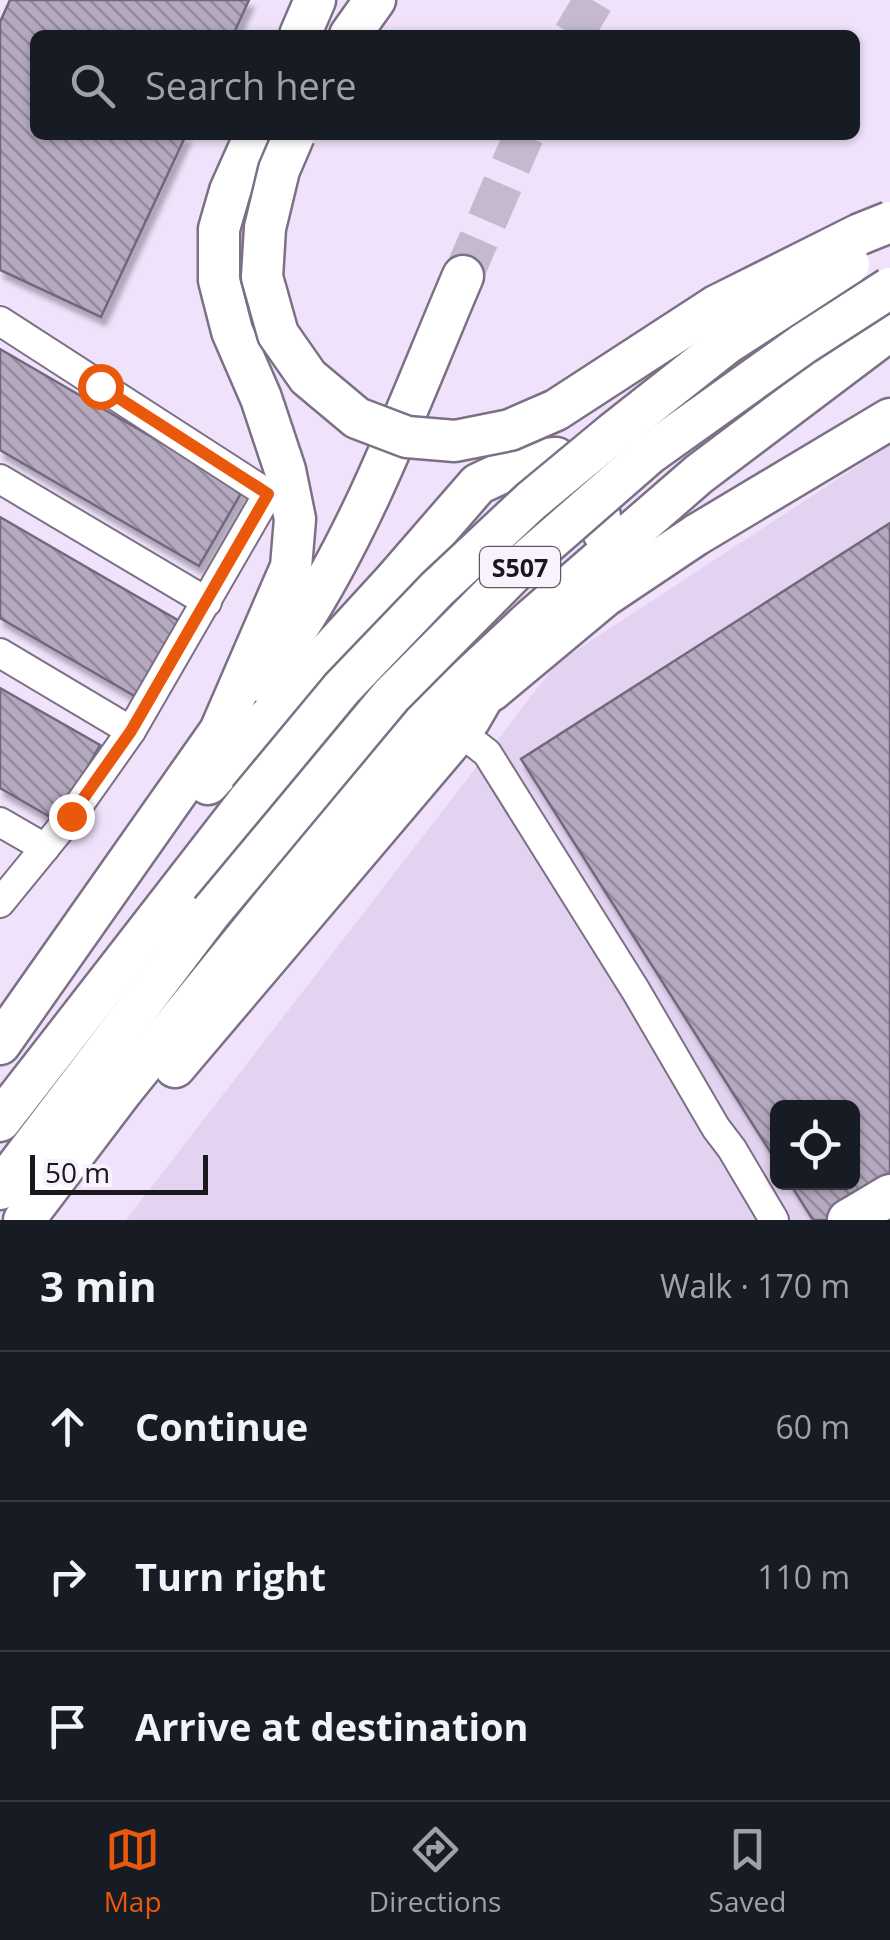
<!DOCTYPE html>
<html lang="en">
<head>
<meta charset="utf-8">
<style>
	:root { --surface:#171b24; --page:#242831; --text:#f1f3f6; --muted:#9ea1a6; --line:#363941; --accent:#ea580c }
	body { margin:0; font-family:"Open Sans",sans-serif; background:var(--page); color:var(--text) }
	.controls { position:absolute; right:30px; bottom:30px; display:grid; overflow:hidden; border-radius:15px; box-shadow:0 2px 8px #0004 }
	.controls button { width:90px; height:90px; display:grid; place-items:center; padding:0; border:0; border-bottom:2px solid var(--line); background:var(--surface); color:var(--text); font:50px sans-serif }
	.scale { position:absolute; left:30px; bottom:25px; width:178px; box-sizing:border-box; padding-left:10px; border:5px solid #1b171f; border-top:0; font-size:28px; line-height:35px; white-space:nowrap; color:#1b171f; -webkit-text-stroke:8px #f8f2fc; paint-order:stroke }
	.stop { position:absolute; width:30px; height:30px; margin:-22px; border:8px solid #ea580c; border-radius:50%; background:#fff }
	.stop.end { background:#ea580c; border-color:#fff; box-shadow:0 2px 10px #0008 }
	.list { margin:0; padding:0; list-style:none }
	h2 { display:flex; justify-content:space-between; align-items:center; height:130px; margin:0; padding:0 40px; font-size:42px }
	h2 small { font-size:32px; font-weight:400; color:var(--muted) }
	.list li { display:grid; grid-template-columns:65px 1fr auto; gap:30px; align-items:center; box-sizing:border-box; height:150px; padding:0 40px; border-top:2px solid var(--line) }
	.list b { display:block; font-size:38px; white-space:nowrap }
	.list em { font-size:32px; font-style:normal; color:var(--muted) }
	.icon { flex:none; width:55px; height:55px; fill:none; stroke:currentColor; stroke-width:2; stroke-linecap:round; stroke-linejoin:round }
	.map { position:relative; flex:none; width:890px; height:1220px; overflow:hidden }
	.search { position:absolute; background:var(--surface); box-shadow:0 2px 8px #0004; left:30px; right:30px; top:30px; height:110px; display:flex; align-items:center; gap:25px; box-sizing:border-box; padding:0 35px; border-radius:15px; color:var(--muted); font-size:38px }
	.sheet { height:580px; background:var(--surface) }
	nav { display:flex; justify-content:space-around; align-items:center; box-sizing:border-box; height:140px; border-top:2px solid var(--line); background:var(--surface); font-size:28px; color:var(--muted) }
	nav a { display:grid; justify-items:center; gap:5px }
	nav .on { color:var(--accent) }
	.map>svg:first-child { display:block }
	.built { fill:#e3d3f1; fill-rule:evenodd }
	.building { fill:url(#building-back-hatch); stroke:#72677b; stroke-width:2.5; filter:url(#shadow) }
	.lines { fill:none; stroke-linecap:round; stroke-linejoin:round }
	.highway-tunnel { stroke:#c5b9ce; stroke-width:40; stroke-dasharray:40 20; stroke-linecap:butt }
	.minor-casing { stroke:#7b7085; stroke-width:32 }
	.highway-casing { stroke:#7b7085; stroke-width:45 }
	.minor { stroke:#fff; stroke-width:28 }
	.highway { stroke:#fff; stroke-width:40 }
	.highway-bridge-casing { stroke:#7b7085; stroke-width:45; stroke-linecap:butt }
	.highway-bridge { stroke:#fff; stroke-width:40 }
	.route { stroke:#ea580c; stroke-width:12 }
	.labels { text-anchor:middle; dominant-baseline:central; stroke-width:10; stroke-linejoin:round; paint-order:stroke }
	.shield { fill:#f8f2fc; stroke:#5d5961; stroke-width:2.5 }
	.shield-label { font-size:25px; font-weight:bold; fill:#1b171f }
</style>
</head>
<body>
<div class="map">
<svg width="890" height="1220" viewBox="0 0 890 1220">
	<defs>
		<pattern id="building-back-hatch" width="6" height="6" patternUnits="userSpaceOnUse" patternTransform="scale(2.5)"><rect width="6" height="6" fill="#b5a9bf"/><path d="M-1 5l2 2M0 0l6 6M5-1l2 2" fill="none" stroke="#92899b"/></pattern>
		<filter id="shadow"><feDropShadow dx="4.5" dy="8" stdDeviation="2.5" flood-color="#0004"/></filter>
	</defs>
	<rect width="100%" height="100%" fill="#efe2fa"/>
	<!-- built -->
	<path class="built" d="M890,445v775h-764l431,-557zM778,1108h74v74h-74z"/>
	<!-- building -->
	<g class="building">
		<path d="M10,0h239l-16,35h-198v100h151l-85,182 -101,-47v-248z"/>
		<path d="M0,349l243,141 -44,76 -199,-116z"/>
		<path d="M0,517l181,105 -43,76 -138,-80z"/>
		<path d="M890,523v697h-77l-24,-38h63v-74h-74v56l-257,-405z"/>
		<path d="M0,688l100,57 -43,76 -57,-33z"/>
	</g>
	<g class="lines">
		<!-- highway-tunnel -->
		<g class="highway-tunnel">
			<path d="M573,35l21,-35"/>
			<path d="M463,276l61,-141"/>
		</g>
		<defs>
			<g id="minor">
				<path d="M0,321l268,173 -137,237 -60,85 -71,87"/>
				<path d="M0,479l207,123"/>
				<path d="M0,653l131,78"/>
				<path d="M459,731l28,22 149,238 80,137 16,21 42,71"/>
				<path d="M0,822l45,26"/>
			</g>
			<g id="highway">
				<path d="M300,35l15,-35"/>
				<path d="M350,35l25,-35"/>
				<path d="M258,681c12,-16 26,-32 37,-49 71,-108 117,-237 168,-356"/>
				<path d="M491,691l114,-95 91,-61 194,-116"/>
				<path d="M208,784l185,-202 85,-98 51,-24 27,-2 38,29 9,45"/>
				<path d="M0,1044l220,-313 71,-164 4,-48 -10,-49 -24,-72 -29,-67 -13,-51v-51l11,-38 25,-56"/>
				<path d="M175,1067l295,-348 30,-52"/>
				<path d="M0,1121l249,-321"/>
				<path d="M0,1189l211,-277"/>
				<path d="M24,1220l98,-129 291,-361 119,-111 167,-145 191,-144"/>
				<path d="M848,1220l42,-25"/>
			</g>
		</defs>
		<!-- minor casing -->
		<use href="#minor" class="minor-casing"/>
		<!-- highway casing -->
		<use href="#highway" class="highway-casing"/>
		<!-- minor -->
		<use href="#minor" class="minor"/>
		<!-- highway -->
		<use href="#highway" class="highway"/>
		<defs>
			<g id="highway-bridge">
				<path d="M294,135l-15,35 -14,58 -3,49 16,57 30,43 49,41 50,19 48,4 55,-11 46,-20 160,-104 144,-72 30,-12"/>
				<path d="M249,800l93,-112 95,-99 94,-88 82,-68 113,-89 123,-80"/>
				<path d="M211,912l180,-216 124,-125 134,-117 154,-110 87,-56"/>
			</g>
		</defs>
		<!-- highway-bridge casing -->
		<use href="#highway-bridge" class="highway-bridge-casing"/>
		<!-- highway-bridge -->
		<use href="#highway-bridge" class="highway-bridge"/>
	</g>
	<g class="lines">
		<!-- route -->
		<path class="route" d="M71,816l60,-85 137,-237 -168,-108"/>
	</g>
	<g class="labels">
		<!-- shield labels -->
		<rect class="shield" x="480" y="547" width="80" height="40" rx="8"/>
		<g class="shield-label">
			<text x="520" y="567">S507</text>
		</g>
	</g>
</svg>
<div class="controls">
<button><svg class="icon" aria-label="locate" viewBox="0 0 24 24"><circle cx="12" cy="12" r="6"/><path d="M12 2v4M12 18v4M2 12h4M18 12h4"/></svg></button>
</div>
<div class="scale">50 m</div>
<div class="stop" style="left:100px;top:386px"></div>
<div class="stop end" style="left:71px;top:816px"></div>
<div class="search"><svg class="icon" aria-label="search" viewBox="0 0 24 24"><circle cx="10" cy="10" r="6"/><path d="M15 15l6 6"/></svg>Search here</div>
</div>
<section class="sheet">
<h2>3 min<small>Walk · 170 m</small></h2>
<ul class="list">
<li><svg class="icon" aria-label="ahead" viewBox="0 0 24 24"><path d="M12 20V5M6 11l6-6 6 6"/></svg><div><b>Continue</b></div><em>60 m</em></li>
<li><svg class="icon" aria-label="right" viewBox="0 0 24 24"><path d="M7 20v-9h11M14 6l5 5-5 5"/></svg><div><b>Turn right</b></div><em>110 m</em></li>
<li><svg class="icon" aria-label="arrive" viewBox="0 0 24 24"><path d="M6 21V4h12l-3 4 3 4H6"/></svg><div><b>Arrive at destination</b></div></li>
</ul>
</section>
<nav>
<a class="on"><svg class="icon" aria-label="map" viewBox="0 0 24 24"><path d="M3 6l6-2 6 2 6-2v14l-6 2-6-2-6 2zM9 4v14M15 6v14"/></svg>Map</a>
<a><svg class="icon" aria-label="directions" viewBox="0 0 24 24"><path d="M12 3l9 9-9 9-9-9zM9 14v-3h6M13 9l2 2-2 2"/></svg>Directions</a>
<a><svg class="icon" aria-label="saved" viewBox="0 0 24 24"><path d="M7 4h10v16l-5-4-5 4z"/></svg>Saved</a>
</nav>
</body>
</html>
